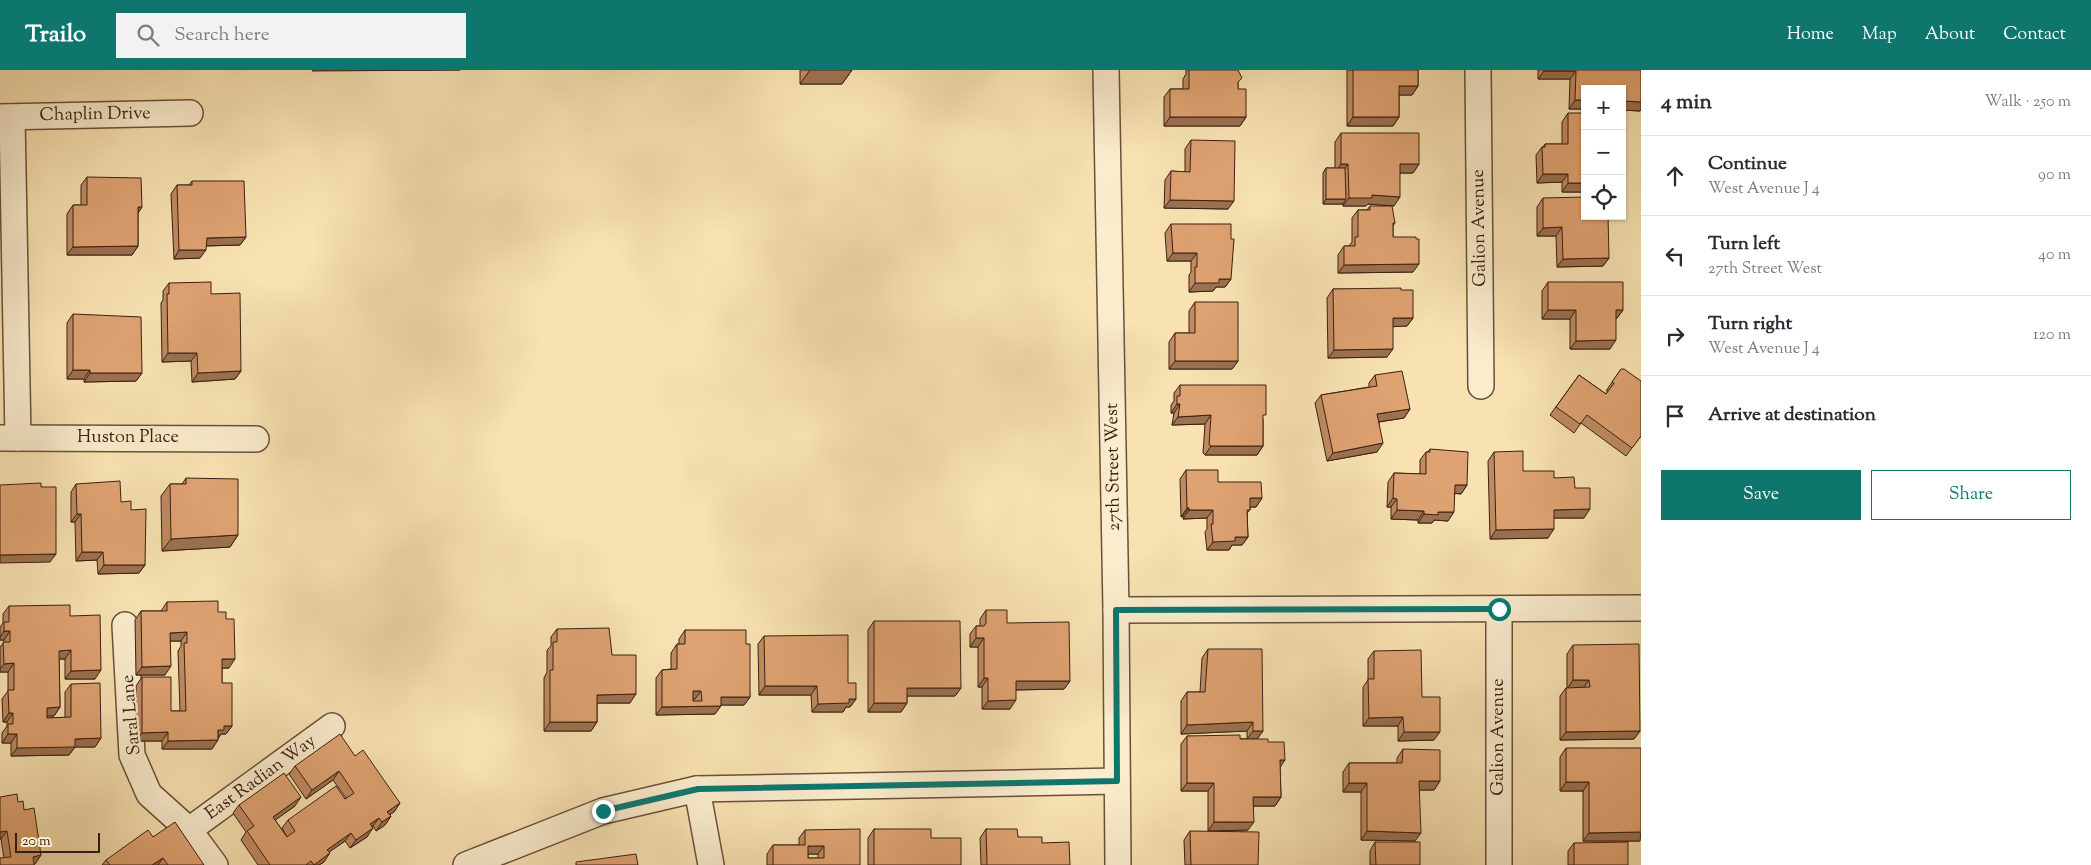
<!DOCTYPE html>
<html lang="en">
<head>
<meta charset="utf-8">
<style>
	:root { --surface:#fff; --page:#f2f2f3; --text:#2b2b33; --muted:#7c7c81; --line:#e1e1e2; --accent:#0f766e }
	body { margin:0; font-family:"Sorts Mill Goudy",serif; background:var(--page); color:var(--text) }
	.controls { position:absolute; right:15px; top:15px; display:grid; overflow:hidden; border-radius:0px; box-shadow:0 1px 4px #0004 }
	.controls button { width:45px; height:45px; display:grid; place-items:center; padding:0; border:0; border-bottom:1px solid var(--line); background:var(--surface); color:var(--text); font:25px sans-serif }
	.scale { position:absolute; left:15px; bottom:12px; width:85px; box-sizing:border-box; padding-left:5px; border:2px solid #3a2012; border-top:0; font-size:14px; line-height:18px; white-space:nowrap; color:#3a2012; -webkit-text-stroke:4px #faeccd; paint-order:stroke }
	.stop { position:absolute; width:15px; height:15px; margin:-11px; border:4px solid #0f766e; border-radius:50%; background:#fff }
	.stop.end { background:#0f766e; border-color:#fff; box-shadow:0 1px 5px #0008 }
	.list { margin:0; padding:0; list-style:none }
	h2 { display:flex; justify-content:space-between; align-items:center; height:65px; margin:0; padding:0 20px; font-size:21px }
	h2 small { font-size:16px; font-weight:400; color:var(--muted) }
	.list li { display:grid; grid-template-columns:32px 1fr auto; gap:15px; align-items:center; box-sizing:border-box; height:80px; padding:0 20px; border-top:1px solid var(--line) }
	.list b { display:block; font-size:19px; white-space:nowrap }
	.list p { margin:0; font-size:16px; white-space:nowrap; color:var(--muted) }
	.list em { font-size:16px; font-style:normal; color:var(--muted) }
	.actions { display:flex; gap:10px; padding:15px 20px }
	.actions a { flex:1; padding:11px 0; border:1px solid var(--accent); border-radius:0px; text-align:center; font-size:18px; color:var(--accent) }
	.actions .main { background:var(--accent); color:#fff }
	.icon { flex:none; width:28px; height:28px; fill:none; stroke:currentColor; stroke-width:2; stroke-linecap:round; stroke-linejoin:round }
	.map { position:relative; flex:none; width:1641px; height:795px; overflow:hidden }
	header { display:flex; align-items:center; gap:30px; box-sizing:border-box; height:70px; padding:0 25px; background:var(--accent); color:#fff }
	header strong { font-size:24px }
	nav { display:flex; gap:28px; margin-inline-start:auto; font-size:18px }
	.search { width:350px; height:45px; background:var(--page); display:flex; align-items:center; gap:12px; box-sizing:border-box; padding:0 18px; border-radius:0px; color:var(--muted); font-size:19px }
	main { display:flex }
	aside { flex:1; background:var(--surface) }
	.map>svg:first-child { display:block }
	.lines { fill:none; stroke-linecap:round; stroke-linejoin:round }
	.street-casing { stroke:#6a503a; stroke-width:28 }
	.street { stroke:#faeccd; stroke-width:25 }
	.wall { fill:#c08b62; stroke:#3a2012; fill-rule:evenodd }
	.shaded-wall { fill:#9c7150; stroke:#3a2012 }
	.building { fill:#dfa272; stroke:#3a2012; fill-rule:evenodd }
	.route { stroke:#0f766e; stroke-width:6 }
	.labels { text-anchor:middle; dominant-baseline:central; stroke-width:4.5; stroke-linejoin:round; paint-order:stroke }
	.street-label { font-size:18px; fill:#3a2012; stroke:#faeccd }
</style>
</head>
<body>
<header>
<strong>Trailo</strong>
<div class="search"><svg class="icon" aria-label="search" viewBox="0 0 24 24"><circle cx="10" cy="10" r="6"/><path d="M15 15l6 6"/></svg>Search here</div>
<nav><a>Home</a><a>Map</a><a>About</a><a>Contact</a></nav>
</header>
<main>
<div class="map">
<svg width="1641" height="795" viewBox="0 0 1641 795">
	<rect width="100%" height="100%" fill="#f8e2b2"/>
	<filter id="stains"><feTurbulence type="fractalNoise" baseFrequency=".004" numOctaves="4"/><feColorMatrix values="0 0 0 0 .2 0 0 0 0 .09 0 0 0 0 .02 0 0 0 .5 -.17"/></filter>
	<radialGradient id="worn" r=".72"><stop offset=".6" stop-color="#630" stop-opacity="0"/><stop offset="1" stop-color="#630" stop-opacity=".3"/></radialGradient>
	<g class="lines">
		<defs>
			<g id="street">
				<path d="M1106,0l10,540 2,255"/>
				<path d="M1478,0l3,316"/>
				<path d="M0,47l190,-4"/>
				<path d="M12,47l6,321"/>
				<path d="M0,368l256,1"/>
				<path d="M1116,540l525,-2"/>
				<path d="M125,555l7,130 17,39 40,36 26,35"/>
				<path d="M697,719l14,76"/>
				<path d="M189,760l143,-104"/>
				<path d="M466,795l137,-54 94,-22 420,-8"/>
				<path d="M1499,795v-256"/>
			</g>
		</defs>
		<!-- street casing -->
		<use href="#street" class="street-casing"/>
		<!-- street -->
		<use href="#street" class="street"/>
	</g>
	<!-- wall -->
	<g class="wall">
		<path d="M800,0h52l-10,14h-42z"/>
		<path d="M1186,0h52v19l8,28 -6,9h-76v-29l6,-8h13v-10l3,-5z"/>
		<path d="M1347,0h71v16l-6,9h-13v22l-6,9h-46z"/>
		<path d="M1538,0h103v39l-1,2 -18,-1v-21h-37v20h-16l1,-30h-32z"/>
		<path d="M1568,43l17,79h-23v-10l-25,1 -1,-28 6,-8h1l2,-3h17v-22z"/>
		<path d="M1341,63l78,31 -6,9h-13l-6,33 -26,-2 -2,2h-23v-2h-20v-31l3,-5h9v-26z"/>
		<path d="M1191,70l37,69 -64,-1 1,-28 6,-9 14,1v-23z"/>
		<path d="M87,107l55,30 -4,6v33l-6,9h-65v-41l6,-9h8v-20z"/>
		<path d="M192,111l54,56 -6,8 -34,1 -6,12 -26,1 -3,-65 6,-9h12z"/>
		<path d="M1543,128l66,60 -6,8 -46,1 -1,-31h-19v-29z"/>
		<path d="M1370,136l25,17 -2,3v11l20,35 -75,1v-18l6,-9h5l3,-4v-24l6,-8h9z"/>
		<path d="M1171,154l60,55 -6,8h-9l-3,4 -24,1v-17l2,-3v-11h-24l-2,-28z"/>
		<path d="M1548,212l75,28 -6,8h-1l-6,31h-40v-30h-28v-28z"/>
		<path d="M169,213l42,11 30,77 -6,8 -43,3 -1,-21 -29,1 -1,-59 2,-3v-9z"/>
		<path d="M1333,219l68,1 12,28 -6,8h-14l-6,31 -59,1 -1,-60z"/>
		<path d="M1195,232l43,59 -6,8h-63v-27l6,-9h14v-22z"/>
		<path d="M73,244l69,59 -6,8 -52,1v-3h-17v-56z"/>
		<path d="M1621,299l20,67 -15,20 -45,-33 -7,10 -24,-18 29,-40 27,19 2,-3h-2z"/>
		<path d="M1375,305l35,34 -6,9 -25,4 -2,30 -50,9 -12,-58 6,-8 48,-8v-4z"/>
		<path d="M1180,315l83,34v27l-6,9h-52l-2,-2 2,-29 -33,1 2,-12h-3v-8l3,-4v-8z"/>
		<path d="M1430,379l37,36 -6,9 -6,-1 -7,28 -14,-1 -2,3h-14v-3l-27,-1v-12h-4l1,-25 6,-9 26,1v-14l6,-8h2z"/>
		<path d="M1494,382l29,19 31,7 21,10 9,30h-30l-6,20 -58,1 -2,-78z"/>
		<path d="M1186,400l76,28 -6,9h-6v3l-3,3 1,24 -6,8h-10l-3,5h-22l-2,-18 2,-3v-11l-24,1v-3l-2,1 -1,-38z"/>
		<path d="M186,408l52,57 -8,12 -68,4 -1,-55 9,-12h12z"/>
		<path d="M76,414l45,18 10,8 14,55 -6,8 -41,1 -1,-14 -21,1 -1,-39h-4v-30z"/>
		<path d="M167,532l51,10 11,56h-7v15l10,43 -6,8h-5l-9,15h-50v-8h-26v-55l6,-9 29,34h9l-2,-60 3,-5v-5h-11l-5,34h-29l-1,-55 6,-9h20z"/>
		<path d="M9,536l61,10 25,63h-30v-20h-6l1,48 -6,9h-7v2h18v-26l6,-8 30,54 -6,9h-20l-6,8 -58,1v-13h-9v-10l5,-7v-4h-4l-1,-23 6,-8v-19h-8v-25l4,-5v-2h-4v-13l3,-4v-9z"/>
		<path d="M986,540l21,13 63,58 -6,8 -48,1 -6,19h-28v-22h-4v-40h-8v-13l6,-8h4v-7z"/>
		<path d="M874,551l87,67 -6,8h-48v7l-6,9h-33v-82z"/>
		<path d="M557,559l55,26 18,48h-33v19l-6,9h-47v-53l3,-6v-22l4,-4v-9z"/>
		<path d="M685,560l61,14 4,53 -6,8h-23l-6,9 -59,1v-37l6,-8 9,-1v-16l6,-9h2v-5z"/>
		<path d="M764,566l84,47 8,16 -6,8h-4l-3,5h-31l-1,-17h-52l-1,-51z"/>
		<path d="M1573,575l67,86 -6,8 -74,1v-44l6,-8h1v-34z"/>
		<path d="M1208,579l55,82 -6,8 11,3 17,18 -5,6 1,31 -6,9h-21l-6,24 -40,1v-40h-27v-47l6,-8 60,3v-8l-66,3v-33l6,-9h13l2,-34z"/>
		<path d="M1374,581l48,46 12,43 -36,1v-15h-35v-39l5,-7v-21z"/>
		<path d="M1566,678l74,93h-57v-50h-23v-34z"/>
		<path d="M1403,679l37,32 -6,9h-15l-4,51 -54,-1v-48h-18v-20l6,-9h48v-5z"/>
		<path d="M355,686l45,47 -6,9 -5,3 2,1 -6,9 -9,6 -3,-5 -6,11 -17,11 -5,-7 -16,11 -5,10 -5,3h-61l-17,-25 5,-8 -13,-19 6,-8 56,1 -20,14 12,17 -5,-9 6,-8 58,-22 -13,-18 -27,19 -17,-25 6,-8z"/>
		<path d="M18,732l6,8 17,45 -6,9 -31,-6 -3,-19z"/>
		<path d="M874,759l57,9 30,27h-93v-27z"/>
		<path d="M986,759l56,14 28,22h-89l-1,-27z"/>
		<path d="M805,760l55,35h-93v-11l6,-9h26v-7zM808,784h10v4h-10z"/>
		<path d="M1190,761l68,34h-73l-1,-25z"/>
		<path d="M153,767l51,28h-102l4,-5z"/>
		<path d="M1375,772l45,23h-50v-14z"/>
		<path d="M1574,773l54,22h-60v-14z"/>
	</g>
	<!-- shaded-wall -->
	<g class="shaded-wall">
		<path d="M313,0h147l-148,1z"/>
		<path d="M810,0h42l-10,14h-42z"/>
		<path d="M1544,1h32l-6,8h-32z"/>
		<path d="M1399,16h19l-6,9h-19z"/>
		<path d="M1575,30h10v9h-16z"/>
		<path d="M1622,31l19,1v7l-1,2 -18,-1z"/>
		<path d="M1170,47h76l-6,9h-76z"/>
		<path d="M1353,47h46l-6,9h-46z"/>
		<path d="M1341,94h7l-6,9h-7z"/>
		<path d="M1400,94h19l-6,9h-19z"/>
		<path d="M1543,104h25l-6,8 -25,1z"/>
		<path d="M1568,113h17v9h-23z"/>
		<path d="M1372,125l28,2 -6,9 -26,-2 -2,2h-23l6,-8z"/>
		<path d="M1326,129h20l-3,5h-20z"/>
		<path d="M1170,130l64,1 -6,8 -64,-1z"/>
		<path d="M138,137h4l-6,9z"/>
		<path d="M1562,157l-6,9h-19l6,-8z"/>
		<path d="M246,167l-6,8 -39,1 6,-8z"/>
		<path d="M138,176l-6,9h-65l6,-8z"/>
		<path d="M179,180h27l-6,8 -26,1z"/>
		<path d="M1173,183h24l-6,8h-24z"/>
		<path d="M1609,188l-6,8 -46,1 6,-8z"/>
		<path d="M1419,194l-6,8 -75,1 6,-8z"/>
		<path d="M1219,209h12l-6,8h-9l-3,4 -24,1 6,-9z"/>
		<path d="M1548,240h28l-6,9h-28z"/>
		<path d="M1616,240h7l-6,8h-7z"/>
		<path d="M1393,248h20l-6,8 -20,1z"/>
		<path d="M1616,270l-6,9h-40l6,-8z"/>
		<path d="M1393,279l-6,8 -59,1 6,-8z"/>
		<path d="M168,283h29l-6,8 -29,1z"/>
		<path d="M1175,291h63l-6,8h-63z"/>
		<path d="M73,300h17l-6,9h-17z"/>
		<path d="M241,301l-6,8 -43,3 6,-9z"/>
		<path d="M90,303h52l-6,8 -52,1z"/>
		<path d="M1177,334h3l-6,9h-3z"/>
		<path d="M1410,339l-6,9 -33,5 6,-9z"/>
		<path d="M1211,345l-6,9 -33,1 6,-8z"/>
		<path d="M1383,373l-6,9 -50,9 6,-8z"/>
		<path d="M1211,376h52l-6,9h-52z"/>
		<path d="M1455,415h12l-6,9 -12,-1z"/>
		<path d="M1250,428h12l-6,9h-12z"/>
		<path d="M1393,428l4,1 -6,8h-4z"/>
		<path d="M1187,438h2l-6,8 -2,1z"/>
		<path d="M1590,439l-6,9h-36l6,-8z"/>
		<path d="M1189,440h24l-6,8 -24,1z"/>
		<path d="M1397,440l27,1 -6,9 -27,-1z"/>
		<path d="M1438,442h16l-6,9 -14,-1 -2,3h-14l6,-9z"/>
		<path d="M77,444h4l-6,8h-4z"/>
		<path d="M1554,459l-6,9 -58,1 6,-9z"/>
		<path d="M238,465l-8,12 -68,4 9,-12z"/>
		<path d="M1235,467h13l-6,8h-10l-3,5h-22l6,-8z"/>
		<path d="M82,482h21l-6,8 -21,1z"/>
		<path d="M56,484l-6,8 -50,1v-8z"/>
		<path d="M104,495h41l-6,8 -41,1z"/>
		<path d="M4,561h6l-6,9h-4v-3z"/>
		<path d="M187,562l-6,9h-17l6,-8z"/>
		<path d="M976,568h8l-6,9h-8z"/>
		<path d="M71,580l-6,9h-12l6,-8z"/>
		<path d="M222,589h13l-6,9h-13z"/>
		<path d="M14,593l-6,9h-8v-3l4,-5z"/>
		<path d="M171,596l-6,9h-29l6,-8z"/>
		<path d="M101,600l-6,9h-30l6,-8z"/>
		<path d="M984,608h4l-6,9h-4z"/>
		<path d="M1573,610h16l-6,8 -16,1z"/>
		<path d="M1016,611h54l-6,8 -54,1z"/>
		<path d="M765,616h52l-6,9h-52z"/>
		<path d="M907,618h54l-6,8h-54z"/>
		<path d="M693,621h8l-6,8h-8z"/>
		<path d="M636,624l-6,9h-39l6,-8z"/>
		<path d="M721,627h29l-6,8h-29z"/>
		<path d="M849,629h7l-6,8h-4l-3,5h-31l6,-8z"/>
		<path d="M1016,630l-6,9h-28l6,-8z"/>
		<path d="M874,633h33l-6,9h-33z"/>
		<path d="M721,636l-6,8 -59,1 6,-8z"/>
		<path d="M60,637l-6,9h-13l6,-8z"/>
		<path d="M9,643h4l-6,9h-4z"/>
		<path d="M1403,647l-5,9h-35l6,-8z"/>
		<path d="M550,652h47l-6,9h-47z"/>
		<path d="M1253,652l-6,9 -66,3 6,-9z"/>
		<path d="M224,656h8l-6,8h-5l-3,4v-8z"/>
		<path d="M1253,661h10l-6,8h-10z"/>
		<path d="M1640,661l-6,8 -74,1 6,-8z"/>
		<path d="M168,662l-6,9h-26l6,-8z"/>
		<path d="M1404,662h36l-6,8 -36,1z"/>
		<path d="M8,664h9l-6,9h-9z"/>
		<path d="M101,668l-6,9h-20l-6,8 -58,1 6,-8 58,-9z"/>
		<path d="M218,670l-6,9h-50l6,-8z"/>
		<path d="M1280,690h5l-6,9z"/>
		<path d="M339,701l-6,9 -27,19 6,-9z"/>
		<path d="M1419,711h21l-6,9h-21z"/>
		<path d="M1566,712h23l-6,9h-23z"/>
		<path d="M1187,713h27l-6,8h-27z"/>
		<path d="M1349,713h18l-6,9h-18z"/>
		<path d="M301,727l-6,9 -28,20 6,-9z"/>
		<path d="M1253,727h28l-6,9h-28z"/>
		<path d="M400,733l-6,9 -13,8 6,-8z"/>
		<path d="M391,746l-6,9 -9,6 6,-9z"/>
		<path d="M379,748l-6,8 -9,6 6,-8z"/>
		<path d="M1214,752h40l-6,8 -40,1z"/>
		<path d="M373,758l-6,9 -17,11 6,-8z"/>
		<path d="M7,761l-6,8 -1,1v-8z"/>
		<path d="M1367,761l54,2 -6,8 -54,-1z"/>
		<path d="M1641,762l-1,9h-57l6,-8z"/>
		<path d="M351,763l-6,8 -24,17 6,-8z"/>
		<path d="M808,776h16l-6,8h-16z"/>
		<path d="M330,783l-6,9 -5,3h-6z"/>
		<path d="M41,785l-6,9 -8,1 6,-8z"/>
		<path d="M163,788l-5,7h-6z"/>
	</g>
	<!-- building -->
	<g class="building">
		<path d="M1189,0h49l4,8 -4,4v7h8v28h-76v-28h19z"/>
		<path d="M1353,0h65v16h-19v31h-46z"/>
		<path d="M1544,0h97v32l-19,-1v-12h-37v11h-10l1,-29h-32z"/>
		<path d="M1568,43h17v70h-17v-9h-25l-1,-27h3v-3h23z"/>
		<path d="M1622,62l2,40h-2z"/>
		<path d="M1341,63h78v31h-19v33l-28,-2v3h-23l-1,-34h-7z"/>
		<path d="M1191,70l44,1 -1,60 -64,-1 1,-29 19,1z"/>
		<path d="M1326,98h19l1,31h-20z"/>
		<path d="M87,107l54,1 1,29h-4v39l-65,1v-42h14z"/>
		<path d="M192,111h52l2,56 -39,1 -1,12h-27l-2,-65h15z"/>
		<path d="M1585,127v19h23l1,42 -46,1 -1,-32 -19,1v-30z"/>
		<path d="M1370,136h22l3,17h-2v14h23v2h3v25l-75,1v-19h11v-9h3v-27h12z"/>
		<path d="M1171,154h60v15h3l-3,40h-12v4h-24v-16h2v-14h-24z"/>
		<path d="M211,212v12l29,-1 1,78 -43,2 -1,-20h-29l-1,-59h2v-11z"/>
		<path d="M1548,212h75v28h-7v30l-40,1v-31h-28z"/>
		<path d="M1401,218v2h12v28h-20v31l-59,1 -1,-61z"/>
		<path d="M1195,232h43v59h-63v-28h20z"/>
		<path d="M73,244l68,3 1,56h-52v-3h-17z"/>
		<path d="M1621,299h3l17,12v55l-9,12 -45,-33 -7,9 -24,-17 23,-32 27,19 8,-11 -2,-1z"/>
		<path d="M1402,301l8,38 -33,5 6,29 -50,10 -12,-58 56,-9 -2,-11z"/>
		<path d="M1180,315h86v30h-3v31h-52l-2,-1 2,-30 -33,2 2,-13h-3v-8h3z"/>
		<path d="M1430,379l38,3 -1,33h-12l-1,27h-16v3l-14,-1v-3l-27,-1v-11l-4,-1 1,-25 32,1v-22h4z"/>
		<path d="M1523,381v20h31v7l20,-1 1,11h15v21l-36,1v19l-58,1 -2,-78z"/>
		<path d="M1186,400h32v12h43l1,16h-12v12h-3l1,27h-13v4l-22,1 -2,-18h2v-14h-24v-2h-2z"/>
		<path d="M186,408l52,1v56l-67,4 -1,-55h16z"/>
		<path d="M120,411l1,21 10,-1v9l15,-1 -1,56h-41l-1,-13h-21l-1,-38h-4l-1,-30z"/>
		<path d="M41,413v4h15v67l-56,1v-70z"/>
		<path d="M218,531v11h8v7h8l1,40h-13v24h10v43h-8v4h-6v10l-50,1v-9l-26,1v-56h29v34h15l-2,-68h3v-11l-17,1 1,33 -29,1 -1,-56h26v-9z"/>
		<path d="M70,535v11l30,-1 1,55 -30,1v-21l-12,1 1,56 -13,1v10l24,-1v-33l29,-1 1,55 -26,1v8l-58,1v-14h-9v-10h5v-11h-4l-1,-23h6v-27l-10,1 -1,-22h7v-11h-6v-9h5v-16z"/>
		<path d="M986,540h21v13l62,-1 1,59h-54v19l-28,1v-23h-4v-40h-8v-12h8l2,-3z"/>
		<path d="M874,551h86l1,67h-54v15h-33z"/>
		<path d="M609,558l3,27h24v39l-39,1v27h-47v-52h3v-28h4v-13z"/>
		<path d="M685,560h61v14h4v53h-29v9l-59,1v-37l15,-1v-25h8zM693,621h8l1,10h-9z"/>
		<path d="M848,565v48h8v16h-7v4l-31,1 -1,-18h-52l-1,-50z"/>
		<path d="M1639,574l1,87 -74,1v-44l24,-1 -1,-7h-16v-35z"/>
		<path d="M1208,579h54l1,82h-10v-9l-66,3v-33h18z"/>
		<path d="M1421,580l1,47h18v35h-36l-1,-15 -34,1 -1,-39h6v-28z"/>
		<path d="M340,664l15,22 8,-6 37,53 -13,9 4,4 -9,6 -3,-4 -9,6 3,4 -17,12 -5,-7 -24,17 3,3 -16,12 -3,-4 -5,4h-36l-23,-34 7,-5 -15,-21 45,-32 17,24 -28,20 14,20 8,-6 -7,-11 48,-34 9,13 9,-6 -15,-22 -27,19 -17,-24z"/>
		<path d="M1240,665v4h28v3h16l1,18h-5l1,37h-28l1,25h-40v-39h-27v-47z"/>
		<path d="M1566,678h75v84l-52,1v-51h-23z"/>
		<path d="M1403,679l37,1v31h-21l2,52 -54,-2v-48h-18v-20h53z"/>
		<path d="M17,724l1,8 5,-1 1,9 10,-2 7,47 -8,2 1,8h-34v-7l11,-1 -4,-26 -7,1v-35z"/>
		<path d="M175,752l29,43h-36l-5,-7 -11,7h-42l-4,-5 42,-30 5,7z"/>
		<path d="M860,759v36h-87v-20h32v-15zM808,776h16v12h-16z"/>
		<path d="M874,759h57v9h30v27h-87z"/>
		<path d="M986,759h31l1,8h24v6l27,-1 1,23h-83z"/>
		<path d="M1190,761l69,1 -1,33h-67z"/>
		<path d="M1375,772h45v23h-44z"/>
		<path d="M1628,772v23h-54v-22z"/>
		<path d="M636,784l2,11h-62v-3z"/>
	</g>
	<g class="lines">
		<!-- route -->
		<path class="route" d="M603,741l95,-22 419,-8 -1,-171 383,-1"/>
	</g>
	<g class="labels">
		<!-- street labels -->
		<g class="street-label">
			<text transform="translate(95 45) rotate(-1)">Chaplin Drive</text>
			<text transform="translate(1480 158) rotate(-91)">Galion Avenue</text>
			<text x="128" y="368">Huston Place</text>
			<text transform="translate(1114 397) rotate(-91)">27th Street West</text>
			<text transform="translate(132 645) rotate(-95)">Saral Lane</text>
			<text transform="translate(1499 667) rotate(-90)">Galion Avenue</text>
			<text transform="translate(261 708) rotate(-36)">East Radian Way</text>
		</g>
	</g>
	<rect width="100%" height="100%" filter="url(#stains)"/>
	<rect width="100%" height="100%" fill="url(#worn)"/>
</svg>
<div class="controls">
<button>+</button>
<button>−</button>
<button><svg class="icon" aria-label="locate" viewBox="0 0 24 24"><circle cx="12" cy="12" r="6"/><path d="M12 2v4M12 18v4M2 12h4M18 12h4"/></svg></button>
</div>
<div class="scale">20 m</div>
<div class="stop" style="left:1499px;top:539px"></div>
<div class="stop end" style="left:603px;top:741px"></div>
</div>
<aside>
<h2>4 min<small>Walk · 250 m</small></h2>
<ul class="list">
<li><svg class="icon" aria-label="ahead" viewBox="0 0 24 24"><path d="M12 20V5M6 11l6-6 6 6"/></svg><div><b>Continue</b><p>West Avenue J 4</p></div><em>90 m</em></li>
<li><svg class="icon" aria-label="left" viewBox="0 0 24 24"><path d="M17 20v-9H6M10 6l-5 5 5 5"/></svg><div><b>Turn left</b><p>27th Street West</p></div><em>40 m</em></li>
<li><svg class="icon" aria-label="right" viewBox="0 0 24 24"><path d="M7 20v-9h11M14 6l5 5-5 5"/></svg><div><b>Turn right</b><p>West Avenue J 4</p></div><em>120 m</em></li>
<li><svg class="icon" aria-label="arrive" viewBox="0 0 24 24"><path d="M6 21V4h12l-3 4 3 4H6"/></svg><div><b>Arrive at destination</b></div></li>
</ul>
<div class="actions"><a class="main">Save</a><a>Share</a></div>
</aside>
</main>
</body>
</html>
